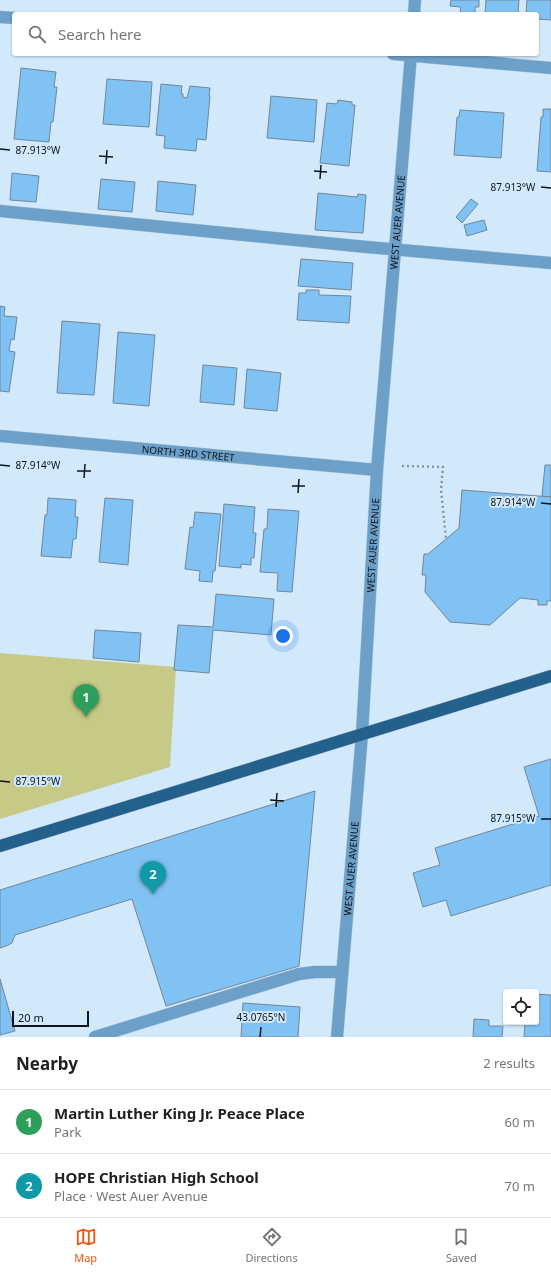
<!DOCTYPE html>
<html lang="en">
<head>
<meta charset="utf-8">
<style>
	:root { --surface:#fff; --page:#f6f6f6; --text:#202124; --muted:#757577; --line:#e0e0e0; --accent:#ea580c }
	body { margin:0; font-family:"Noto Sans",sans-serif; background:var(--page); color:var(--text) }
	.controls { position:absolute; right:12px; bottom:12px; display:grid; overflow:hidden; border-radius:4px; box-shadow:0 1px 3px #0004 }
	.controls button { width:36px; height:36px; display:grid; place-items:center; padding:0; border:0; border-bottom:1px solid var(--line); background:var(--surface); color:var(--text); font:20px sans-serif }
	.scale { position:absolute; left:12px; bottom:10px; width:77px; box-sizing:border-box; padding-left:4px; border:2px solid #0c141b; border-top:0; font-size:11px; line-height:14px; white-space:nowrap; color:#0c141b; -webkit-text-stroke:3px #d2e9fc; paint-order:stroke }
	.you { position:absolute; left:283px; top:636px; width:14px; height:14px; margin:-10px; border:3px solid #fff; border-radius:50%; background:#1a73e8; box-shadow:0 0 0 6px #1a73e833 }
	.badge { display:grid; place-items:center; width:26px; height:26px; border-radius:50%; background:var(--accent); color:#fff; font-size:13px; font-weight:700 }
	.pin { position:absolute; translate:-50% -33px; filter:drop-shadow(0 1px 2px #0008) }
	.pin::after { content:''; position:absolute; top:21px; width:14px; height:12px; background:inherit; clip-path:polygon(0 0,100% 0,50% 100%) }
	.list { margin:0; padding:0; list-style:none }
	h2 { display:flex; justify-content:space-between; align-items:center; height:52px; margin:0; padding:0 16px; font-size:17px }
	h2 small { font-size:13px; font-weight:400; color:var(--muted) }
	.list li { display:grid; grid-template-columns:26px 1fr auto; gap:12px; align-items:center; box-sizing:border-box; height:64px; padding:0 16px; border-top:1px solid var(--line) }
	.list b { display:block; font-size:15px; white-space:nowrap }
	.list p { margin:0; font-size:13px; white-space:nowrap; color:var(--muted) }
	.list em { font-size:13px; font-style:normal; color:var(--muted) }
	.icon { flex:none; width:22px; height:22px; fill:none; stroke:currentColor; stroke-width:2; stroke-linecap:round; stroke-linejoin:round }
	.map { position:relative; flex:none; width:551px; height:1037px; overflow:hidden }
	.search { position:absolute; background:var(--surface); box-shadow:0 1px 3px #0004; left:12px; right:12px; top:12px; height:44px; display:flex; align-items:center; gap:10px; box-sizing:border-box; padding:0 14px; border-radius:4px; color:var(--muted); font-size:15px }
	.sheet { height:180px; background:var(--surface) }
	nav { display:flex; justify-content:space-around; align-items:center; box-sizing:border-box; height:56px; border-top:1px solid var(--line); background:var(--surface); font-size:11px; color:var(--muted) }
	nav a { display:grid; justify-items:center; gap:2px }
	nav .on { color:var(--accent) }
	.map>svg:first-child { display:block }
	.green { fill:#c7c987 }
	.building { fill:#81c2f5; stroke:#728698 }
	.lines { fill:none; stroke-linecap:round; stroke-linejoin:round }
	.minor-casing { stroke:#b2c7d8; stroke-width:13 }
	.major-casing { stroke:#b2c7d8; stroke-width:13 }
	.path { stroke:#8495a3; stroke-width:2.5; stroke-dasharray:2 3; stroke-linecap:butt }
	.minor { stroke:#6ca0c9; stroke-width:12 }
	.major { stroke:#24608c; stroke-width:12 }
	.ticks { fill:none; stroke:#0c141b; stroke-width:1.5 }
	.labels { text-anchor:middle; dominant-baseline:central; stroke-width:4; stroke-linejoin:round; paint-order:stroke }
	.street-label { font-size:10px; fill:#0c141b; stroke:#d2e9fc }
	.ticks-label { font-size:10px; text-anchor:middle; fill:#0c141b; stroke:#d2e9fc; stroke-width:4; stroke-linejoin:round; paint-order:stroke }
</style>
</head>
<body>
<div class="map">
<svg width="551" height="1037" viewBox="0 0 551 1037">
	<rect width="100%" height="100%" fill="#d2e9fc"/>
	<!-- green -->
	<path class="green" d="M0,653l176,14 -6,100 -170,52z"/>
	<!-- building -->
	<g class="building">
		<path d="M451,0h28v7h-4v7l-15,-1 1,-6 -11,-1z"/>
		<path d="M486,0h33l-1,14h-33z"/>
		<path d="M527,0h24v20l-14,-1v-5h-11z"/>
		<path d="M21,68l35,4 -2,15h3l-4,35h-2l-2,20 -35,-3z"/>
		<path d="M107,79l45,3 -3,45 -46,-3z"/>
		<path d="M161,84l21,2 -1,8h2v3l4,1 3,-12 20,2 -1,8h1l-4,44 -9,-1 -1,12 -32,-3 1,-12 -9,-1z"/>
		<path d="M271,96l46,4 -3,42 -47,-4z"/>
		<path d="M338,100l14,2v3h3l-6,61 -29,-3 7,-60 10,1z"/>
		<path d="M543,109h8v63l-14,-1 4,-54h2z"/>
		<path d="M460,110l44,3 -3,45 -47,-3 3,-38h2z"/>
		<path d="M12,173l27,3 -3,26 -26,-2z"/>
		<path d="M101,179l34,3 -3,30 -34,-3z"/>
		<path d="M158,181l38,4 -3,30 -37,-4z"/>
		<path d="M318,193l39,4 1,-3 8,1 -3,38 -48,-3z"/>
		<path d="M471,199l7,5 -16,19 -6,-6z"/>
		<path d="M484,220l3,10 -20,6 -3,-11z"/>
		<path d="M301,259l52,4 -2,27 -53,-4z"/>
		<path d="M306,290h13v5l32,1 -2,27 -52,-3 2,-27h7z"/>
		<path d="M0,306l5,1 -1,9 13,1 -3,23 -3,-1 -2,12 6,1 -6,40 -9,-1z"/>
		<path d="M62,321l38,3 -6,71 -37,-2z"/>
		<path d="M118,332l37,3 -6,71 -36,-3z"/>
		<path d="M203,365l34,3 -3,37 -34,-3z"/>
		<path d="M247,369l34,4 -4,38 -33,-3z"/>
		<path d="M545,465h6v32l-9,-1z"/>
		<path d="M462,490l89,7v104h-4v4h-9v-5l-18,-2 -30,27 -40,-3 -25,-30 1,-17h-4l2,-21h4l31,-26z"/>
		<path d="M48,498l28,2 -1,17h3l-2,22h-3l-2,19 -30,-2 4,-41h2z"/>
		<path d="M105,498l28,2 -5,65 -29,-3z"/>
		<path d="M224,504l31,3 -2,26h3l-2,25h-3v7l-10,-1v4l-22,-2z"/>
		<path d="M268,509l31,2 -7,81 -15,-1 1,-18 -18,-1 4,-43h3z"/>
		<path d="M195,512l26,2 -6,57h-2l-1,11 -13,-1 1,-10 -15,-2 5,-42 3,1z"/>
		<path d="M216,594l58,5 -3,36 -58,-5 -4,43 -35,-3 4,-45 35,2z"/>
		<path d="M95,630l46,3 -2,29 -46,-4z"/>
		<path d="M551,759v126l-100,31 -5,-16 -23,7 -10,-34 27,-8 -5,-17 104,-32 -15,-49z"/>
		<path d="M315,791l-16,175 -133,40 -34,-107 -117,36 -3,8 -6,3 -6,2v-58z"/>
		<path d="M0,979l15,52 -15,4z"/>
		<path d="M536,994l15,1v42h-27l1,-15h11z"/>
		<path d="M243,1003l57,4 -2,30h-57z"/>
		<path d="M474,1019l15,1v6h14l-1,11h-29z"/>
	</g>
	<g class="lines">
		<defs>
			<g id="minor">
				<path d="M414,14l1,-14"/>
				<path d="M0,17l14,1"/>
				<path d="M393,54l158,14"/>
				<path d="M0,211l367,36 184,16"/>
				<path id="s1" d="M0,436l377,34"/>
				<path d="M95,1037l204,-63 16,-2h27"/>
				<path id="s2" d="M337,1037l25,-303 15,-264 34,-416"/>
			</g>
			<path id="major" d="M0,846l551,-170"/>
		</defs>
		<!-- minor casing -->
		<use href="#minor" class="minor-casing"/>
		<!-- major casing -->
		<use href="#major" class="major-casing"/>
		<!-- path -->
		<path class="path" d="M402,466l41,1 -2,23 5,49"/>
		<!-- minor -->
		<use href="#minor" class="minor"/>
		<!-- major -->
		<use href="#major" class="major"/>
	</g>
	<!-- ticks -->
	<path class="ticks" d="M0,149l10,1M99,156l14,1M106,164l1,-14M314,171l13,1M320,179l1,-14M541,187l10,1M0,465l10,1M77,471h14M84,478l1,-14M292,486h13M298,493l1,-14M541,503l10,1M0,781l10,1M270,800l14,1M276,807l1,-14M541,819h10M260,1037l1,-10"/>
	<g class="labels">
		<!-- street labels -->
		<g class="street-label">
			<text stroke="none"><textPath href="#s2" startOffset="817">WEST AUER AVENUE</textPath></text>
			<text stroke="none"><textPath href="#s1" startOffset="189">NORTH 3RD STREET</textPath></text>
			<text stroke="none"><textPath href="#s2" startOffset="493">WEST AUER AVENUE</textPath></text>
			<text stroke="none"><textPath href="#s2" startOffset="169">WEST AUER AVENUE</textPath></text>
		</g>
	</g>
	<g class="ticks-label">
		<text x="38" y="154">87.913°W</text>
		<text x="513" y="191">87.913°W</text>
		<text x="38" y="469">87.914°W</text>
		<text x="513" y="506">87.914°W</text>
		<text x="38" y="785">87.915°W</text>
		<text x="513" y="822">87.915°W</text>
		<text x="261" y="1021">43.0765°N</text>
	</g>
</svg>
<div class="controls">
<button><svg class="icon" aria-label="locate" viewBox="0 0 24 24"><circle cx="12" cy="12" r="6"/><path d="M12 2v4M12 18v4M2 12h4M18 12h4"/></svg></button>
</div>
<div class="scale">20 m</div>
<div class="you"></div>
<div class="pin badge" style="left:86px;top:717px;background:#2e9e5b">1</div>
<div class="pin badge" style="left:153px;top:894px;background:#0f9aa8">2</div>
<div class="search"><svg class="icon" aria-label="search" viewBox="0 0 24 24"><circle cx="10" cy="10" r="6"/><path d="M15 15l6 6"/></svg>Search here</div>
</div>
<section class="sheet">
<h2>Nearby<small>2 results</small></h2>
<ul class="list">
<li><span class="badge" style="background:#2e9e5b">1</span><div><b>Martin Luther King Jr. Peace Place</b><p>Park</p></div><em>60 m</em></li>
<li><span class="badge" style="background:#0f9aa8">2</span><div><b>HOPE Christian High School</b><p>Place · West Auer Avenue</p></div><em>70 m</em></li>
</ul>
</section>
<nav>
<a class="on"><svg class="icon" aria-label="map" viewBox="0 0 24 24"><path d="M3 6l6-2 6 2 6-2v14l-6 2-6-2-6 2zM9 4v14M15 6v14"/></svg>Map</a>
<a><svg class="icon" aria-label="directions" viewBox="0 0 24 24"><path d="M12 3l9 9-9 9-9-9zM9 14v-3h6M13 9l2 2-2 2"/></svg>Directions</a>
<a><svg class="icon" aria-label="saved" viewBox="0 0 24 24"><path d="M7 4h10v16l-5-4-5 4z"/></svg>Saved</a>
</nav>
</body>
</html>
